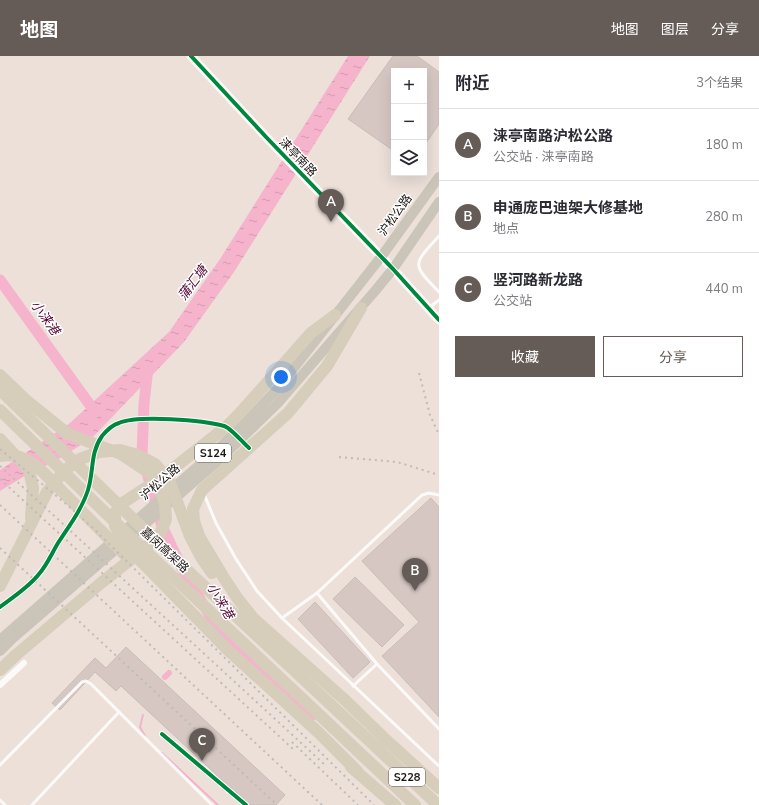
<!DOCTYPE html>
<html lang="zh">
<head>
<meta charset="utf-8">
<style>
	:root { --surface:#fff; --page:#f7f7f7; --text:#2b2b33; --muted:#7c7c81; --line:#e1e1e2; --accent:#655c57 }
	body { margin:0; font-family:"Nunito Sans","Noto Sans SC",sans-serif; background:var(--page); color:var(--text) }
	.controls { position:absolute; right:12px; top:12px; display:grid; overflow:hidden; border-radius:0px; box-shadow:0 4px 16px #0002 }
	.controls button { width:36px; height:36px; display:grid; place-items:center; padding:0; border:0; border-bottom:1px solid var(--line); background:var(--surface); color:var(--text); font:20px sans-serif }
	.you { position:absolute; left:281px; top:321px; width:14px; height:14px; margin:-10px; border:3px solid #fff; border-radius:50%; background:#1a73e8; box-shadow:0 0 0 6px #1a73e833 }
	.badge { display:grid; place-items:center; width:26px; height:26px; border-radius:50%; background:var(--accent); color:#fff; font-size:13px; font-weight:700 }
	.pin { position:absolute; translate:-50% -33px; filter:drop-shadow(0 1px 2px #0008) }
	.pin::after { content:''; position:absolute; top:21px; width:14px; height:12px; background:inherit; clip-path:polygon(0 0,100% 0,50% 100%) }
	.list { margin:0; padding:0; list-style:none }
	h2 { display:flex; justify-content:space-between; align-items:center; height:52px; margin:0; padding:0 16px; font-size:17px }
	h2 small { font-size:13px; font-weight:400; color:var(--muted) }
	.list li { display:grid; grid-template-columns:26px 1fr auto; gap:12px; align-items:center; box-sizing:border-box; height:72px; padding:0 16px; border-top:1px solid var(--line) }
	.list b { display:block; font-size:15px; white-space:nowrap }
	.list p { margin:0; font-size:13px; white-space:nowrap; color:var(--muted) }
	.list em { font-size:13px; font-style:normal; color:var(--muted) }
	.actions { display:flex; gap:8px; padding:12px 16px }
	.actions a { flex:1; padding:9px 0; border:1px solid var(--accent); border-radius:0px; text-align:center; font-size:14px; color:var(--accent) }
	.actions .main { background:var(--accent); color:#fff }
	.icon { flex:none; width:22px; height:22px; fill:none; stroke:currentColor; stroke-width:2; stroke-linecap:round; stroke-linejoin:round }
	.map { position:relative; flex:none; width:439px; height:749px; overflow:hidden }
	header { display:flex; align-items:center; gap:24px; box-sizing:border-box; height:56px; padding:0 20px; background:var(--accent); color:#fff }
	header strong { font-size:19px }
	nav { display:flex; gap:22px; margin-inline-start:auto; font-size:14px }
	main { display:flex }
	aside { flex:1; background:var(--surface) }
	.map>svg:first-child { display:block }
	.water { fill:url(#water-ripples) }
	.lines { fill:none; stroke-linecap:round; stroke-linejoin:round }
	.stream { stroke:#f6b4cc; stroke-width:2 }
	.canal { stroke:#f6b4cc; stroke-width:6 }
	.river { stroke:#f6b4cc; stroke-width:11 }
	.building { fill:#d6c7c3; stroke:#c7bdba }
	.lane { stroke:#fcfaf9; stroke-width:3 }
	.street { stroke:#fcfaf9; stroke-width:6 }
	.secondary { stroke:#fcfaf9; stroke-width:9 }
	.primary { stroke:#cac4b9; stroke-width:10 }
	.highway { stroke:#d6cdbb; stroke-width:12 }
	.rail { stroke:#bebbb9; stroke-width:2; stroke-dasharray:2 4; stroke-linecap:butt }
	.cycleway-casing { stroke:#fff; stroke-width:6 }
	.cycleway { stroke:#00873e; stroke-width:4 }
	.labels { text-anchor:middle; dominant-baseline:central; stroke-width:3; stroke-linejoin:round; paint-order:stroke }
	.shield { fill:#fff; stroke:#615b58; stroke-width:1 }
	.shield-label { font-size:11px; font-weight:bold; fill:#1d1511 }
	.street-label { font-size:12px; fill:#1d1511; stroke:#fff }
	.water-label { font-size:13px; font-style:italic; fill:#540531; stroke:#fff }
</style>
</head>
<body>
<header>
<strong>地图</strong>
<nav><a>地图</a><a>图层</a><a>分享</a></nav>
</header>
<main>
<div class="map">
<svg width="439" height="749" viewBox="0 0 439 749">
	<defs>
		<pattern id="water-ripples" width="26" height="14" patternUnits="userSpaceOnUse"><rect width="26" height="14" fill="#f6b4cc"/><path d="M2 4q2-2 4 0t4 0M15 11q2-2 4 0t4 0" fill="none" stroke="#d29aae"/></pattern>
	</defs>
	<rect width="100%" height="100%" fill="#ece0d9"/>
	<!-- water -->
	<path class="water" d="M348,0h22l-136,216 -50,70 -92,96 -35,22 -34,17 -23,14v-21l70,-47 99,-91 51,-73z"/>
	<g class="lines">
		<!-- stream -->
		<g class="stream">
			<path d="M143,659l-3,12 5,9"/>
			<path d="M162,697l56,52"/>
		</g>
		<!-- canal -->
		<path class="canal" d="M165,621l4,-4"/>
		<!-- river -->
		<g class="river">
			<path d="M0,224l95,132"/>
			<path d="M148,311l-4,37 -2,51 20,71 22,46 32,54 96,89"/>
		</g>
	</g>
	<!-- building -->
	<g class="building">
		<path d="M393,0h24l22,16v52l-15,22v-75h-30v80l-46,-32z"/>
		<path d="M431,442l8,9v210l-57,-61 37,-34 -57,-61z"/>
		<path d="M355,521l49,48 -22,22 -49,-48z"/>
		<path d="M315,546l55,60 -17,16 -55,-59z"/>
		<path d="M126,591l159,148 -9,10h-27l-128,-119 -5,5 -21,-19 -35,38 -8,-7 43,-45 11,10z"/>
	</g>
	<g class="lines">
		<!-- lane -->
		<g class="lane">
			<path d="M439,180c-26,29 -28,27 0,56"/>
			<path d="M430,251l9,-7"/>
			<path d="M204,438l12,29 20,36 21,32 25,27 157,148"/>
			<path d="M317,537l60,71 62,65"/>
			<path d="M282,562l35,-25 105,-98 7,-2 10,2"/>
			<path d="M353,630l24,-22"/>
			<path d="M0,709l82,-83 4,-1 5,3 121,121"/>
			<path d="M0,744l5,5"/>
			<path d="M32,749l87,-93"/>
		</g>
		<!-- street -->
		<g class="street">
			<path d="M0,629l24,-22"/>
			<path d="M162,678l84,71"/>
		</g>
		<!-- secondary -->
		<path class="secondary" d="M191,0l76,82 126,131 46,51"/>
		<!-- primary -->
		<g class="primary">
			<path d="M0,584l220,-193 29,-28 30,-32 102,-130 58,-80"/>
			<path d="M0,595l12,-12 206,-178 59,-57 98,-113 18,-22 46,-67"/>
		</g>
		<!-- highway -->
		<g class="highway">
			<path d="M361,252l-34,58 -39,47 -86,77 -9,19 1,12 5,15 25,42 14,21 15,19 93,83 39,38 54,49"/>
			<path d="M335,259l-24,18 -71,80 -14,14 -65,51 -40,26 -6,9v13l7,13 10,13 96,98 90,82 39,39"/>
			<path d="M0,319l27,26 41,33 53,20 30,20 9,15 5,15 1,15 -5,13 -12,13 -48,38 -85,72 -16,15"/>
			<path d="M0,334l157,152 281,263"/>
			<path d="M0,354l117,114 298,281"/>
			<path d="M0,383l29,31 4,18 -2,30"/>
			<path d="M0,400c16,-3 24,2 37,10l92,93"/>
			<path d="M0,530l47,-94 17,-21 16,-12 19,-7 21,-2 18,5 17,9 14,16 21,56 11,21 11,16"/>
			<path d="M351,711l44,38"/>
		</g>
		<!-- rail -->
		<g class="rail">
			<path d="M419,317l11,42 9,20"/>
			<path d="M0,393l66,55 28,25 280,276"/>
			<path d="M339,401l58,5 42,13"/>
			<path d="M0,410l324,298"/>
			<path d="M0,423l293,270"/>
			<path d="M0,449l322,300"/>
			<path d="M0,492l277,257"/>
			<path d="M292,686l66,63"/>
		</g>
		<defs>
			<g id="cycleway">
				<path d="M191,0l76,82 126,131 46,51"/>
				<path d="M0,551c13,-10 29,-20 39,-33 8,-9 13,-21 19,-31 11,-17 24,-34 30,-53 6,-19 2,-37 14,-54 5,-6 10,-11 17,-13 19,-8 84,-3 105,3 7,2 19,17 25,22"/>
				<path d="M162,678l84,71"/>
			</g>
		</defs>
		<!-- cycleway casing -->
		<use href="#cycleway" class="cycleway-casing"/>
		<!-- cycleway -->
		<use href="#cycleway" class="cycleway"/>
	</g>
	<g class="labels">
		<!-- shield labels -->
		<g class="shield">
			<rect x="195" y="388" width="36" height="18" rx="3"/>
			<rect x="389" y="712" width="36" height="18" rx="3"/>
		</g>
		<g class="shield-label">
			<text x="213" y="397">S124</text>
			<text x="407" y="721">S228</text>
		</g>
		<!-- street labels -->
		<g class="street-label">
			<text transform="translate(298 101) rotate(46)">涞亭南路</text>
			<text transform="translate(395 159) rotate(-54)">沪松公路</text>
			<text transform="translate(160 426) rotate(-41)">沪松公路</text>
			<text transform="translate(165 494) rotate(43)">嘉闵高架路</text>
		</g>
		<!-- water labels -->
		<g class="water-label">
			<text transform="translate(193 227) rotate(-53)">蒲汇塘</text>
			<text transform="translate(45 262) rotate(54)">小涞港</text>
			<text transform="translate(220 545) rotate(59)">小涞港</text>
		</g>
	</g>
</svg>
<div class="controls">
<button>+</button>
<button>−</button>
<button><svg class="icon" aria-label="layers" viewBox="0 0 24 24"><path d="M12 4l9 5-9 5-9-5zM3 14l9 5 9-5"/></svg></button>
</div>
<div class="you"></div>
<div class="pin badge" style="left:331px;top:166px">A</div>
<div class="pin badge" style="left:415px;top:535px">B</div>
<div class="pin badge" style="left:202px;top:705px">C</div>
</div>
<aside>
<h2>附近<small>3个结果</small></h2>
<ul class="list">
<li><span class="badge">A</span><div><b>涞亭南路沪松公路</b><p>公交站 · 涞亭南路</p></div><em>180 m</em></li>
<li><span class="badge">B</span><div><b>申通庞巴迪架大修基地</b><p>地点</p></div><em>280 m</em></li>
<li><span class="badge">C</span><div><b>竖河路新龙路</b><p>公交站</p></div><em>440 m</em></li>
</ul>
<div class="actions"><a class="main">收藏</a><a>分享</a></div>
</aside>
</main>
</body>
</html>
